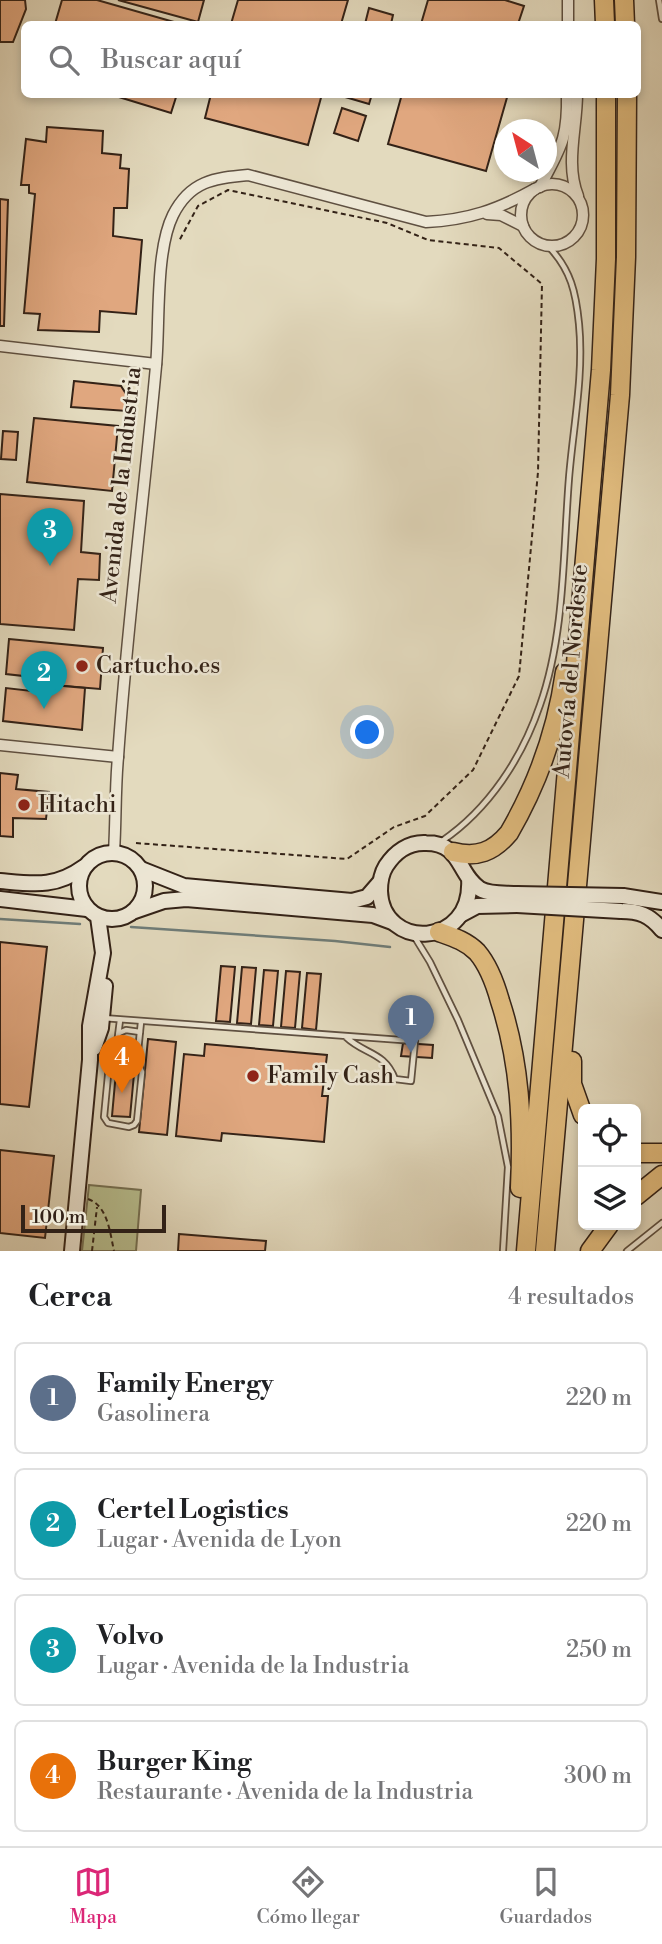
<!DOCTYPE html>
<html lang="es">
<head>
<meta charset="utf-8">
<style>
	:root { --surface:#fff; --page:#f2f2f2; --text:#202124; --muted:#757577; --line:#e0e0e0; --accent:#db2777 }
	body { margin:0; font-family:"Libre Bodoni",serif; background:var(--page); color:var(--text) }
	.controls { position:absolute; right:21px; bottom:21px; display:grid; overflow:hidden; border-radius:10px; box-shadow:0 4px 10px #0003 }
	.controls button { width:63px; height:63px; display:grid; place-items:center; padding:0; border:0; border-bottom:2px solid var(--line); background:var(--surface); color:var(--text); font:35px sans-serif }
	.compass { position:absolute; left:494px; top:119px; width:63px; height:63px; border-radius:50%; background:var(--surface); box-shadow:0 4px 10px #0003; rotate:324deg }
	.scale { position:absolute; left:21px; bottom:18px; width:145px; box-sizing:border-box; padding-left:7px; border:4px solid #332217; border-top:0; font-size:19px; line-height:24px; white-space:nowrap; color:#332217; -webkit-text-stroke:5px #ede7d5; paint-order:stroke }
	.you { position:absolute; left:368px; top:733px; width:24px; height:24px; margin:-18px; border:5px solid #fff; border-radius:50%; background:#1a73e8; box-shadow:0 0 0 10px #1a73e833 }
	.badge { display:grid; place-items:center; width:46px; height:46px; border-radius:50%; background:var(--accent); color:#fff; font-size:23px; font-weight:700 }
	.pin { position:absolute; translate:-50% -58px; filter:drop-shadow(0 2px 4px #0008) }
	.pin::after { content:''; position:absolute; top:37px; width:24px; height:21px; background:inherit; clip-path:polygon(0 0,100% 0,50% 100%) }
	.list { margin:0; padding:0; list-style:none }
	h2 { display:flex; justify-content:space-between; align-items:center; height:91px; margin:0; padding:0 28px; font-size:30px }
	h2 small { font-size:23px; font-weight:400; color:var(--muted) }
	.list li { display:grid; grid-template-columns:46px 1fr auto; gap:21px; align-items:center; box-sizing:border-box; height:112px; margin:0 14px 14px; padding:0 14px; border:2px solid var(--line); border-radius:10px }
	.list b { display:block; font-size:26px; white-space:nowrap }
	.list p { margin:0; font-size:23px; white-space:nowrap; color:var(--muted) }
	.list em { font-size:23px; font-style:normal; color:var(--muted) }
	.icon { flex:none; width:38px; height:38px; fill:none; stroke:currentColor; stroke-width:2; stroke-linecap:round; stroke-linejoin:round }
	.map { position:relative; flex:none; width:662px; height:1251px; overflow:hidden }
	.search { position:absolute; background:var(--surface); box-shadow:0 4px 10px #0003; left:21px; right:21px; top:21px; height:77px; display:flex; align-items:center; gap:18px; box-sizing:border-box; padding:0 24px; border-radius:10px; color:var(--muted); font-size:26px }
	.sheet { height:595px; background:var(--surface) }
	nav { display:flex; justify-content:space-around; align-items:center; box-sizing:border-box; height:98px; border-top:2px solid var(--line); background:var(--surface); font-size:19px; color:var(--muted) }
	nav a { display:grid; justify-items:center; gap:4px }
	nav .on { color:var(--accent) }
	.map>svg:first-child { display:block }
	.green { fill:#b7be8f; stroke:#757053; stroke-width:2 }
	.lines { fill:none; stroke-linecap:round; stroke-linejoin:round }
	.stream { stroke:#6f7d79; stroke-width:2.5 }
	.building { fill:#e0a77f; stroke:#332217; stroke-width:2 }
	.lane-casing { stroke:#5f5041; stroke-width:8 }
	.street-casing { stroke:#5f5041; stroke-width:13 }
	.secondary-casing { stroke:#332217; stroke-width:18 }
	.highway-casing { stroke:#332217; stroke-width:21 }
	.path { stroke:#332217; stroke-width:2; stroke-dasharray:5 3.5; stroke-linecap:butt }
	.lane { stroke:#ede7d5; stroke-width:4.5 }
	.street { stroke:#ede7d5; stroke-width:10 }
	.secondary { stroke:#ede7d5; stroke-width:14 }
	.highway { stroke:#e2bd7f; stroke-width:18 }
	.secondary-bridge-casing { stroke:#332217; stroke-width:18; stroke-linecap:butt }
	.secondary-bridge { stroke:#ede7d5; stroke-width:14 }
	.poi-dot { fill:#8f2418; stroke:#ede7d5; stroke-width:2.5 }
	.labels { text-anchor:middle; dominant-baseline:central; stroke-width:5; stroke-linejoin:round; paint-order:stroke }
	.street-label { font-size:23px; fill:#332217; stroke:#ede7d5 }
	.poi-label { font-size:23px; fill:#332217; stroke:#ede7d5; text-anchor:start }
</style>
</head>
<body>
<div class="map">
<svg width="662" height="1251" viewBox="0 0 662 1251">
	<rect width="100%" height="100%" fill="#e3dabe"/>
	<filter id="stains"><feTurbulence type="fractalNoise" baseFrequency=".00286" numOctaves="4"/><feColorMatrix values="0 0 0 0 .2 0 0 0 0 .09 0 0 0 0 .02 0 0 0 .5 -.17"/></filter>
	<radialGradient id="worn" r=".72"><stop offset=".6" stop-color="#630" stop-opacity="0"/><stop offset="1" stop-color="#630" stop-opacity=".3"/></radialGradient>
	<!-- green -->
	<path class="green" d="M89,1185l52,5 -5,61h-54z"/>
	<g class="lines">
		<!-- stream -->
		<g class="stream">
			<path d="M0,919l80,5"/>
			<path d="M131,927l204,14 55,6"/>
		</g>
	</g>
	<!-- building -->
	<g class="building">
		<path d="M0,0h25l1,9 -13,33h-13z"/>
		<path d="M62,0h35l84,24h-126z"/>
		<path d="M118,0h86l-6,22z"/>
		<path d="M238,0h110l-7,24h-110z"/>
		<path d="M428,0h77l19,6 -6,18h-97z"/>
		<path d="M369,8l24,7 -2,9h-26z"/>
		<path d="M109,94h68l-6,19z"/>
		<path d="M211,94h111l-14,51 -103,-27z"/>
		<path d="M345,94h27l-3,10 -24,-7z"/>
		<path d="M402,94h106l-22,77 -98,-27z"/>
		<path d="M342,108l24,8 -8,25 -24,-8z"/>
		<path d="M47,127l56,4 -1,22 19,2 -1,13 9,1 -2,39h-13l-1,28 29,4 -6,74 -36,-3 -1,21 -61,-2 2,-16 -16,-1 11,-119 -6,-1v-8h-8l5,-46 20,3z"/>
		<path d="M0,199l8,1 -4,126h-4z"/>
		<path d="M74,381l47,5 7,11 -1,14 -56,-4z"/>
		<path d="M34,418l84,8 -6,65 -85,-9z"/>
		<path d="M3,431l15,1 -2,28 -15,-1z"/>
		<path d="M0,494l84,7 -3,51 19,2 -1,26 -21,-1 -4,51 -74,-6z"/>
		<path d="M9,639l94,9 -3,41 -59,-5v-6l-35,-4z"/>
		<path d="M41,684l44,4 -3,42 -79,-9 3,-33 34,4z"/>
		<path d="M0,773l18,2 -2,14 33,3 -3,27 -33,-1v19l-13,-1z"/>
		<path d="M0,942l47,5 -18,160 -29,-3z"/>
		<path d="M221,966l14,1 -5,55 -14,-1z"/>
		<path d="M242,967l14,1 -5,56 -14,-1z"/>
		<path d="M264,970l14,1 -5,55 -14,-1z"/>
		<path d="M286,971l14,1 -5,56 -14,-1z"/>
		<path d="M307,973l14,1 -5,56 -14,-2z"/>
		<path d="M405,1013l10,1 -1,10 -10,-1z"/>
		<path d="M148,1039l28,3 -9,93 -28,-3z"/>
		<path d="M403,1043l30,2 -1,13 -31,-2z"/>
		<path d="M205,1044l122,11 -5,41h6l-4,46 -102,-9 -1,8 -45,-5 8,-82 20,2z"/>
		<path d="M122,1073l12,1 -4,43 -18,-1 3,-33 1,-5h6z"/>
		<path d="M0,1150l54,6 -9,82 -45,-5z"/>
		<path d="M179,1234l87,7 -1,10h-87z"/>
	</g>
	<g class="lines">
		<defs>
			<g id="lane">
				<path d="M659,0l3,19"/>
				<path d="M442,841c47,-32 80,-83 98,-136 25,-71 23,-152 29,-227 4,-50 15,-103 10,-154 -3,-31 -8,-54 -30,-77"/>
				<path d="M414,936l16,26 28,58 40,96 10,51 -5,84"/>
				<path d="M103,1018l312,23 -4,40 -16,-2c-11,-28 -30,-24 -49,-42"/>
				<path d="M120,1020l-5,40 -6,5 -5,52 4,6 21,4 5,-2 3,-4 5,-49 -5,-11 4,-39"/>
				<path d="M119,1033l7,-3 14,2"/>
				<path d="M627,1251l35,-28"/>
			</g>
			<g id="street">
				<path d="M568,0v24"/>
				<path d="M577,94c0,34 -12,70 1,102"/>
				<circle cx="552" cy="215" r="31"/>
				<path d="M540,187c20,-39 28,-46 27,-93"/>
				<path d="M487,214l14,1 22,11"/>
				<path d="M0,346l156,18"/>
				<path d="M0,745l118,12"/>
				<path d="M114,852c2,-31 1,-63 4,-95 9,-131 26,-260 38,-391 4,-42 -1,-115 17,-151 17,-34 41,-37 75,-40l178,47c42,-2 71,-12 109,-33"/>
			</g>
			<g id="secondary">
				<circle cx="112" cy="886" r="33"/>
				<path d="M141,869l43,17 168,15 15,-4 13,-15"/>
				<path d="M469,878c5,71 -87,73 -89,13 0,-9 1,-17 6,-25 9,-14 23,-24 40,-23 36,0 31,31 54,46 10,6 26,4 37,5"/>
				<path d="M0,881c34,3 55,7 84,-14"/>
				<path d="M623,896l39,6"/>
				<path d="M0,899l87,10"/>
				<path d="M135,911l29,-10 22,-2 187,16 19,7"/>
				<path d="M621,911c18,0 29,4 41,19"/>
				<path d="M462,914l15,-8 40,-1"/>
				<path d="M94,1048l7,-20 4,-42"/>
				<path d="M72,1251l18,-191v-34l13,-73 -5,-36"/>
			</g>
			<g id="highway">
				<path d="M604,0l1,24"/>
				<path d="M624,0l1,24"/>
				<path d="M453,852c24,6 40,0 56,-19 29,-50 48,-104 56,-161"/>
				<path d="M439,932c14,5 27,9 38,20 12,14 18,31 23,49 20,61 23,122 20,187"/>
				<path d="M572,1061v23l11,31"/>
				<path d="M636,1153h26"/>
				<path d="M636,1196l26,-21"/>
				<path d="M526,1251l75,-881 5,-111v-165"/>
				<path d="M545,1251l75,-856 6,-138 1,-163"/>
				<path d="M590,1251l19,-26"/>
			</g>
		</defs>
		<!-- lane casing -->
		<use href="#lane" class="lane-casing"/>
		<!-- street casing -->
		<use href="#street" class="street-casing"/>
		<!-- secondary casing -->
		<use href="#secondary" class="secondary-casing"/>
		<!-- highway casing -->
		<use href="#highway" class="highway-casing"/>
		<!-- path -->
		<g class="path">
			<path d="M136,843l211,16 47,-32 31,-11 48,-46 46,-94 19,-204 4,-188 -43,-36 -71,-8 -41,-17 -159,-33 -30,16 -19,35"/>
			<path d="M88,1199c20,7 22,34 26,52"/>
			<path d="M92,1251l5,-44"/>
		</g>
		<!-- lane -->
		<use href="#lane" class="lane"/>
		<!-- street -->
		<use href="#street" class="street"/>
		<!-- secondary -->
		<use href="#secondary" class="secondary"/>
		<!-- highway -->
		<use href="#highway" class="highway"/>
		<defs>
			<g id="secondary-bridge">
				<path d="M517,894l106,2"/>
				<path d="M517,905l104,6"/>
			</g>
		</defs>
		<!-- secondary-bridge casing -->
		<use href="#secondary-bridge" class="secondary-bridge-casing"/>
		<!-- secondary-bridge -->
		<use href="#secondary-bridge" class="secondary-bridge"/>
	</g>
	<!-- markers -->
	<g class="poi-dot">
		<circle cx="82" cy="666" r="7"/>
		<circle cx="24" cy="805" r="7"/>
		<circle cx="253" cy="1076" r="7"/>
	</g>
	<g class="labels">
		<!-- street labels -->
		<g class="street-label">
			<text transform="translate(121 485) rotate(-84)">Avenida de la Industria</text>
			<text transform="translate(571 671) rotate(-85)">Autovía del Nordeste</text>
		</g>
		<!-- poi labels -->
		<g class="poi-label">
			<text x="96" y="666">Cartucho.es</text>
			<text x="38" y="805">Hitachi</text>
			<text x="267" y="1076">Family Cash</text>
		</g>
	</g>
	<rect width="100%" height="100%" filter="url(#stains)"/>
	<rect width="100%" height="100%" fill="url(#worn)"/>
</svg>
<div class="controls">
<button><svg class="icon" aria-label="locate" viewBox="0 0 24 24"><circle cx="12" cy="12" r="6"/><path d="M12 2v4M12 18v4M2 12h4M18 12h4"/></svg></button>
<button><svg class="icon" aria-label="layers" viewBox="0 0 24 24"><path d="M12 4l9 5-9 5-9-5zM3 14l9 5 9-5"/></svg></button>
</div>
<svg class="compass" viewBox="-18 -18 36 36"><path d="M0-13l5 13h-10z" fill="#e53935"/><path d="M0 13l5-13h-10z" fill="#757577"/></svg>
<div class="scale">100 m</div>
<div class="you"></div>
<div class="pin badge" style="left:411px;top:1053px;background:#5c6f8a">1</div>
<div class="pin badge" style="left:44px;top:709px;background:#0f9aa8">2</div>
<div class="pin badge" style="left:50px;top:566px;background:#0f9aa8">3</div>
<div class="pin badge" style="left:122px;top:1093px;background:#e8710a">4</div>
<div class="search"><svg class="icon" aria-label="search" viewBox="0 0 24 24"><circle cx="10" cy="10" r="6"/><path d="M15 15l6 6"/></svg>Buscar aquí</div>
</div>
<section class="sheet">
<h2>Cerca<small>4 resultados</small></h2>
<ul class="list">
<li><span class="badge" style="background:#5c6f8a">1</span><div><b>Family Energy</b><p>Gasolinera</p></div><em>220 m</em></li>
<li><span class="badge" style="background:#0f9aa8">2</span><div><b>Certel Logistics</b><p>Lugar · Avenida de Lyon</p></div><em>220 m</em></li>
<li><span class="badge" style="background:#0f9aa8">3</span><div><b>Volvo</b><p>Lugar · Avenida de la Industria</p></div><em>250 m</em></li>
<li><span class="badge" style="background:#e8710a">4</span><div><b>Burger King</b><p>Restaurante · Avenida de la Industria</p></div><em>300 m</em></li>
</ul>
</section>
<nav>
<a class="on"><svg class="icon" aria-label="map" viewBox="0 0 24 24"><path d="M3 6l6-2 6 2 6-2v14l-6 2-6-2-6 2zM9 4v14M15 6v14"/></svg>Mapa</a>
<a><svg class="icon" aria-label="directions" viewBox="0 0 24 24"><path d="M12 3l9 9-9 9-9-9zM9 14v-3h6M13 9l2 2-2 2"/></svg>Cómo llegar</a>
<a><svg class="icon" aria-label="saved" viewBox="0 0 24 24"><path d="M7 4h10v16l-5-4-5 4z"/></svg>Guardados</a>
</nav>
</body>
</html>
